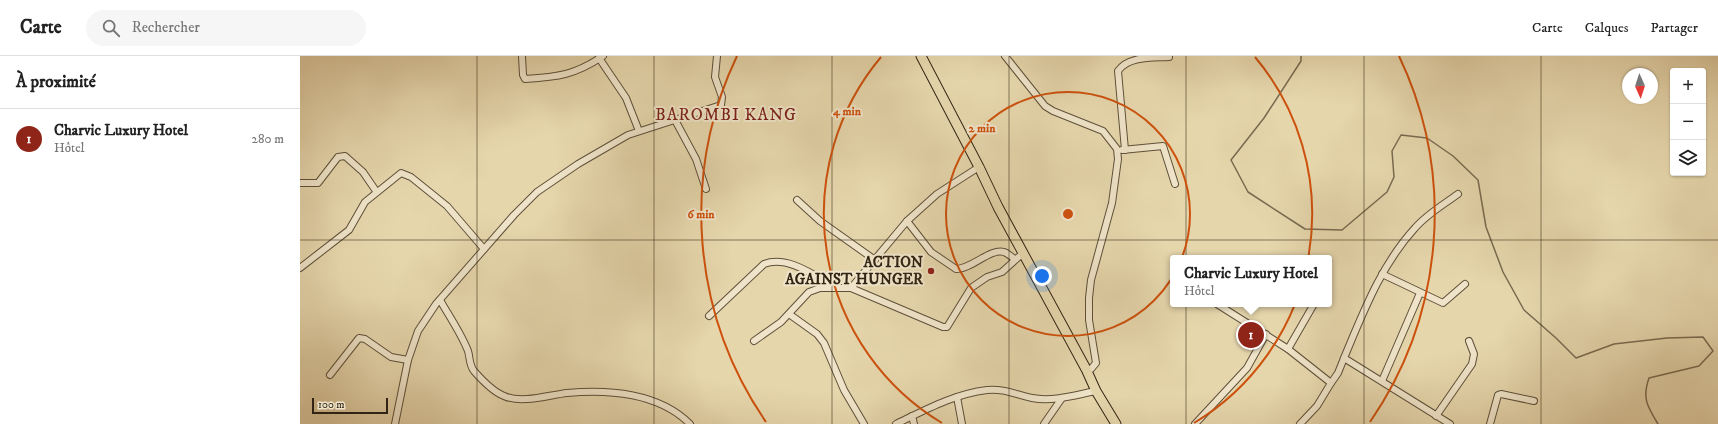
<!DOCTYPE html>
<html lang="fr">
<head>
<meta charset="utf-8">
<style>
	:root { --surface:#fff; --page:#f6f6f6; --text:#222; --muted:#767676; --line:#e0e0e0; --accent:#8f2418 }
	body { margin:0; font-family:"IM FELL DW Pica",serif; background:var(--page); color:var(--text) }
	.controls { position:absolute; right:12px; top:12px; display:grid; overflow:hidden; border-radius:4px; box-shadow:0 1px 3px #0004 }
	.controls button { width:36px; height:36px; display:grid; place-items:center; padding:0; border:0; border-bottom:1px solid var(--line); background:var(--surface); color:var(--text); font:20px sans-serif }
	.compass { position:absolute; left:1322px; top:12px; width:36px; height:36px; border-radius:50%; background:var(--surface); box-shadow:0 1px 3px #0004; rotate:177deg }
	.scale { position:absolute; left:12px; bottom:10px; width:76px; box-sizing:border-box; padding-left:4px; border:2px solid #312414; border-top:0; font-size:11px; line-height:14px; white-space:nowrap; color:#312414; -webkit-text-stroke:3px #efe4c9; paint-order:stroke }
	.you { position:absolute; left:742px; top:220px; width:14px; height:14px; margin:-10px; border:3px solid #fff; border-radius:50%; background:#1a73e8; box-shadow:0 0 0 6px #1a73e833 }
	.badge { display:grid; place-items:center; width:26px; height:26px; border-radius:50%; background:var(--accent); color:#fff; font-size:13px; font-weight:700 }
	.pin { position:absolute; translate:-50% -50%; border:2px solid #fff; box-shadow:0 1px 4px #0006 }
	.popup { position:absolute; left:870px; top:199px; width:162px; height:52px; box-sizing:border-box; display:grid; place-content:center; border-radius:4px; background:var(--surface); filter:drop-shadow(0 1px 3px #0005); font-size:13px; white-space:nowrap; color:var(--muted) }
	.popup b { font-size:15px; color:var(--text) }
	.popup::after { content:''; position:absolute; left:50%; top:100%; margin-left:-8px; border:8px solid transparent; border-top-color:var(--surface) }
	.list { margin:0; padding:0; list-style:none }
	h2 { display:flex; justify-content:space-between; align-items:center; height:52px; margin:0; padding:0 16px; font-size:17px }
	h2 small { font-size:13px; font-weight:400; color:var(--muted) }
	.list li { display:grid; grid-template-columns:26px 1fr auto; gap:12px; align-items:center; box-sizing:border-box; height:60px; padding:0 16px; border-top:1px solid var(--line) }
	.list b { display:block; font-size:15px; white-space:nowrap }
	.list p { margin:0; font-size:13px; white-space:nowrap; color:var(--muted) }
	.list em { font-size:13px; font-style:normal; color:var(--muted) }
	.icon { flex:none; width:22px; height:22px; fill:none; stroke:currentColor; stroke-width:2; stroke-linecap:round; stroke-linejoin:round }
	.map { position:relative; flex:none; width:1418px; height:368px; overflow:hidden }
	header { display:flex; align-items:center; gap:24px; box-sizing:border-box; height:56px; padding:0 20px; background:var(--surface); border-bottom:1px solid var(--line) }
	header strong { font-size:19px }
	nav { display:flex; gap:22px; margin-inline-start:auto; font-size:14px }
	.search { width:280px; height:36px; background:var(--page); display:flex; align-items:center; gap:10px; box-sizing:border-box; padding:0 14px; border-radius:22px; color:var(--muted); font-size:15px }
	main { display:flex }
	aside { flex:1; background:var(--surface) }
	.map>svg:first-child { display:block }
	.lines { fill:none; stroke-linecap:round; stroke-linejoin:round }
	.stream { stroke:#786a50; stroke-width:1.5 }
	.minor-casing { stroke:#5e503a; stroke-width:8 }
	.highway-casing { stroke:#312414; stroke-width:11 }
	.minor { stroke:#efe4c9; stroke-width:6 }
	.highway { stroke:#e6d6ac; stroke-width:9 }
	.grid { fill:none; stroke:#312414; stroke-width:1; stroke-opacity:0.55 }
	.ring { fill:none; stroke:#cd510d; stroke-width:2 }
	.poi-dot { fill:#8f2418; stroke:#efe4c9; stroke-width:1.5 }
	.labels { text-anchor:middle; dominant-baseline:central; stroke-width:4; stroke-linejoin:round; paint-order:stroke }
	.poi-label { font-size:15px; font-weight:bold; fill:#312414; stroke:#efe4c9; text-anchor:end }
	.quarter-label { font-size:17px; letter-spacing:1px; fill:#7a1f14; stroke:#efe4c9 }
	.centre { fill:#cd510d; stroke:#efe4c9; stroke-width:2 }
	.ring-label { font-size:12px; text-anchor:middle; font-weight:bold; fill:#cd510d; stroke:#efe4c9; stroke-width:4; stroke-linejoin:round; paint-order:stroke }
</style>
</head>
<body>
<header>
<strong>Carte</strong>
<div class="search"><svg class="icon" aria-label="search" viewBox="0 0 24 24"><circle cx="10" cy="10" r="6"/><path d="M15 15l6 6"/></svg>Rechercher</div>
<nav><a>Carte</a><a>Calques</a><a>Partager</a></nav>
</header>
<main>
<aside>
<h2>À proximité<small></small></h2>
<ul class="list">
<li><span class="badge">1</span><div><b>Charvic Luxury Hotel</b><p>Hôtel</p></div><em>280 m</em></li>
</ul>
</aside>
<div class="map">
<svg width="1418" height="368" viewBox="0 0 1418 368">
	<rect width="100%" height="100%" fill="#e6d6ac"/>
	<filter id="stains"><feTurbulence type="fractalNoise" baseFrequency=".005" numOctaves="4"/><feColorMatrix values="0 0 0 0 .2 0 0 0 0 .09 0 0 0 0 .02 0 0 0 .5 -.17"/></filter>
	<radialGradient id="worn" r=".72"><stop offset=".6" stop-color="#630" stop-opacity="0"/><stop offset="1" stop-color="#630" stop-opacity=".3"/></radialGradient>
	<g class="lines">
		<!-- stream -->
		<path class="stream" d="M1001,0v5l-37,57 -33,42 17,32 57,37 37,1 45,-38 7,-15 -2,-26 9,-16 26,3 26,18 25,24 8,47 17,45 21,38 32,28 20,20 38,-14 53,-6 36,-1 10,14 -14,15 -50,12c-7,20 -2,28 9,46"/>
		<defs>
			<g id="minor">
				<path d="M222,0l1,19 2,4c33,-2 50,-4 78,-23"/>
				<path d="M705,0l40,50 8,5 50,20 14,18 1,10 -6,44 -21,77 -2,18v22l7,43 -5,6h-5"/>
				<path d="M299,2l27,40 13,33"/>
				<path d="M375,64l21,39 10,30"/>
				<path d="M822,94l41,-4 12,38"/>
				<path d="M825,94l-7,-79c10,-15 34,-13 51,-14"/>
				<path d="M0,127h18l20,-26 7,-1 18,16 13,19"/>
				<path d="M497,144l23,21 55,39"/>
				<path d="M607,165l24,31 25,17c16,0 34,-21 48,-17 4,1 7,5 11,7"/>
				<path d="M0,212l49,-38 16,-28 36,-29 10,4 36,29 37,43"/>
				<path d="M1082,218l61,29 22,-19"/>
				<path d="M551,232l92,39h4l24,-39 16,-11 15,-5 21,-19"/>
				<path d="M140,244c9,16 21,33 28,51 2,6 1,14 6,20 7,8 20,21 30,25 18,8 45,-1 63,-3 42,-4 92,0 123,31"/>
				<path d="M917,248l71,45 43,34 -14,23 -17,18"/>
				<path d="M489,258l28,20 7,9 20,47 20,34"/>
				<path d="M409,260l55,-52c24,-9 51,12 71,23"/>
				<path d="M454,285l27,-19 28,-30 11,-4h31l56,-67 30,-27 42,-27"/>
				<path d="M988,293l26,-45"/>
				<path d="M1044,302c19,-45 37,-93 71,-130 12,-14 28,-23 43,-34"/>
				<path d="M30,319l29,-37 6,1 26,18 17,3"/>
				<path d="M1082,325l38,-88"/>
				<path d="M1031,327l7,-10 6,-15 106,66"/>
				<path d="M657,341l5,27"/>
				<path d="M612,360l2,8"/>
				<path d="M1136,360l36,-52 2,-10 -5,-13"/>
				<path d="M95,368l13,-64 10,-29 18,-27 78,-89 23,-23 41,-28 50,-29 93,-30 1,-8 -7,-20 2,-21"/>
				<path d="M596,368c29,-14 58,-30 91,-34 16,-2 30,5 45,8 21,4 43,-3 64,-7"/>
				<path d="M744,368l18,-26"/>
				<path d="M895,368l52,-56 19,-34"/>
				<path d="M1190,368l8,-29 3,-1 33,7"/>
			</g>
			<path id="highway" d="M621,0l58,111 19,40 88,162 10,22 20,33"/>
		</defs>
		<!-- minor casing -->
		<use href="#minor" class="minor-casing"/>
		<!-- highway casing -->
		<use href="#highway" class="highway-casing"/>
		<!-- minor -->
		<use href="#minor" class="minor"/>
		<!-- highway -->
		<use href="#highway" class="highway"/>
	</g>
	<!-- grid -->
	<path class="grid" d="M177,0v368M354,0v368M532,0v368M709,0v368M886,0v368M1064,0v368M1241,0v368M0,184h1418"/>
	<!-- distance rings -->
	<g class="ring">
		<circle cx="768" cy="158" r="122"/>
		<path d="M642 367A244 244 0 0 1 581 1M955 1A244 244 0 0 1 894 367"/>
		<path d="M466 366A367 367 0 0 1 437 0M1099 0A367 367 0 0 1 1070 366"/>
	</g>
	<!-- markers -->
	<circle class="poi-dot" cx="631" cy="215" r="4"/>
	<g class="labels">
		<!-- poi labels -->
		<g class="poi-label">
			<text x="623" y="206">ACTION<tspan x="623" dy="17">AGAINST HUNGER</tspan></text>
		</g>
		<!-- quarter labels -->
		<g class="quarter-label">
			<text x="426" y="59">BAROMBI KANG</text>
		</g>
	</g>
	<circle cx="768" cy="158" r="6" class="centre"/>
	<g class="ring-label">
		<text x="547" y="59">4 min</text>
		<text x="682" y="76">2 min</text>
		<text x="401" y="162">6 min</text>
	</g>
	<rect width="100%" height="100%" filter="url(#stains)"/>
	<rect width="100%" height="100%" fill="url(#worn)"/>
</svg>
<div class="controls">
<button>+</button>
<button>−</button>
<button><svg class="icon" aria-label="layers" viewBox="0 0 24 24"><path d="M12 4l9 5-9 5-9-5zM3 14l9 5 9-5"/></svg></button>
</div>
<svg class="compass" viewBox="-18 -18 36 36"><path d="M0-13l5 13h-10z" fill="#e53935"/><path d="M0 13l5-13h-10z" fill="#767676"/></svg>
<div class="scale">100 m</div>
<div class="you"></div>
<div class="pin badge" style="left:951px;top:279px">1</div>
<div class="popup"><b>Charvic Luxury Hotel</b>Hôtel</div>
</div>
</main>
</body>
</html>
